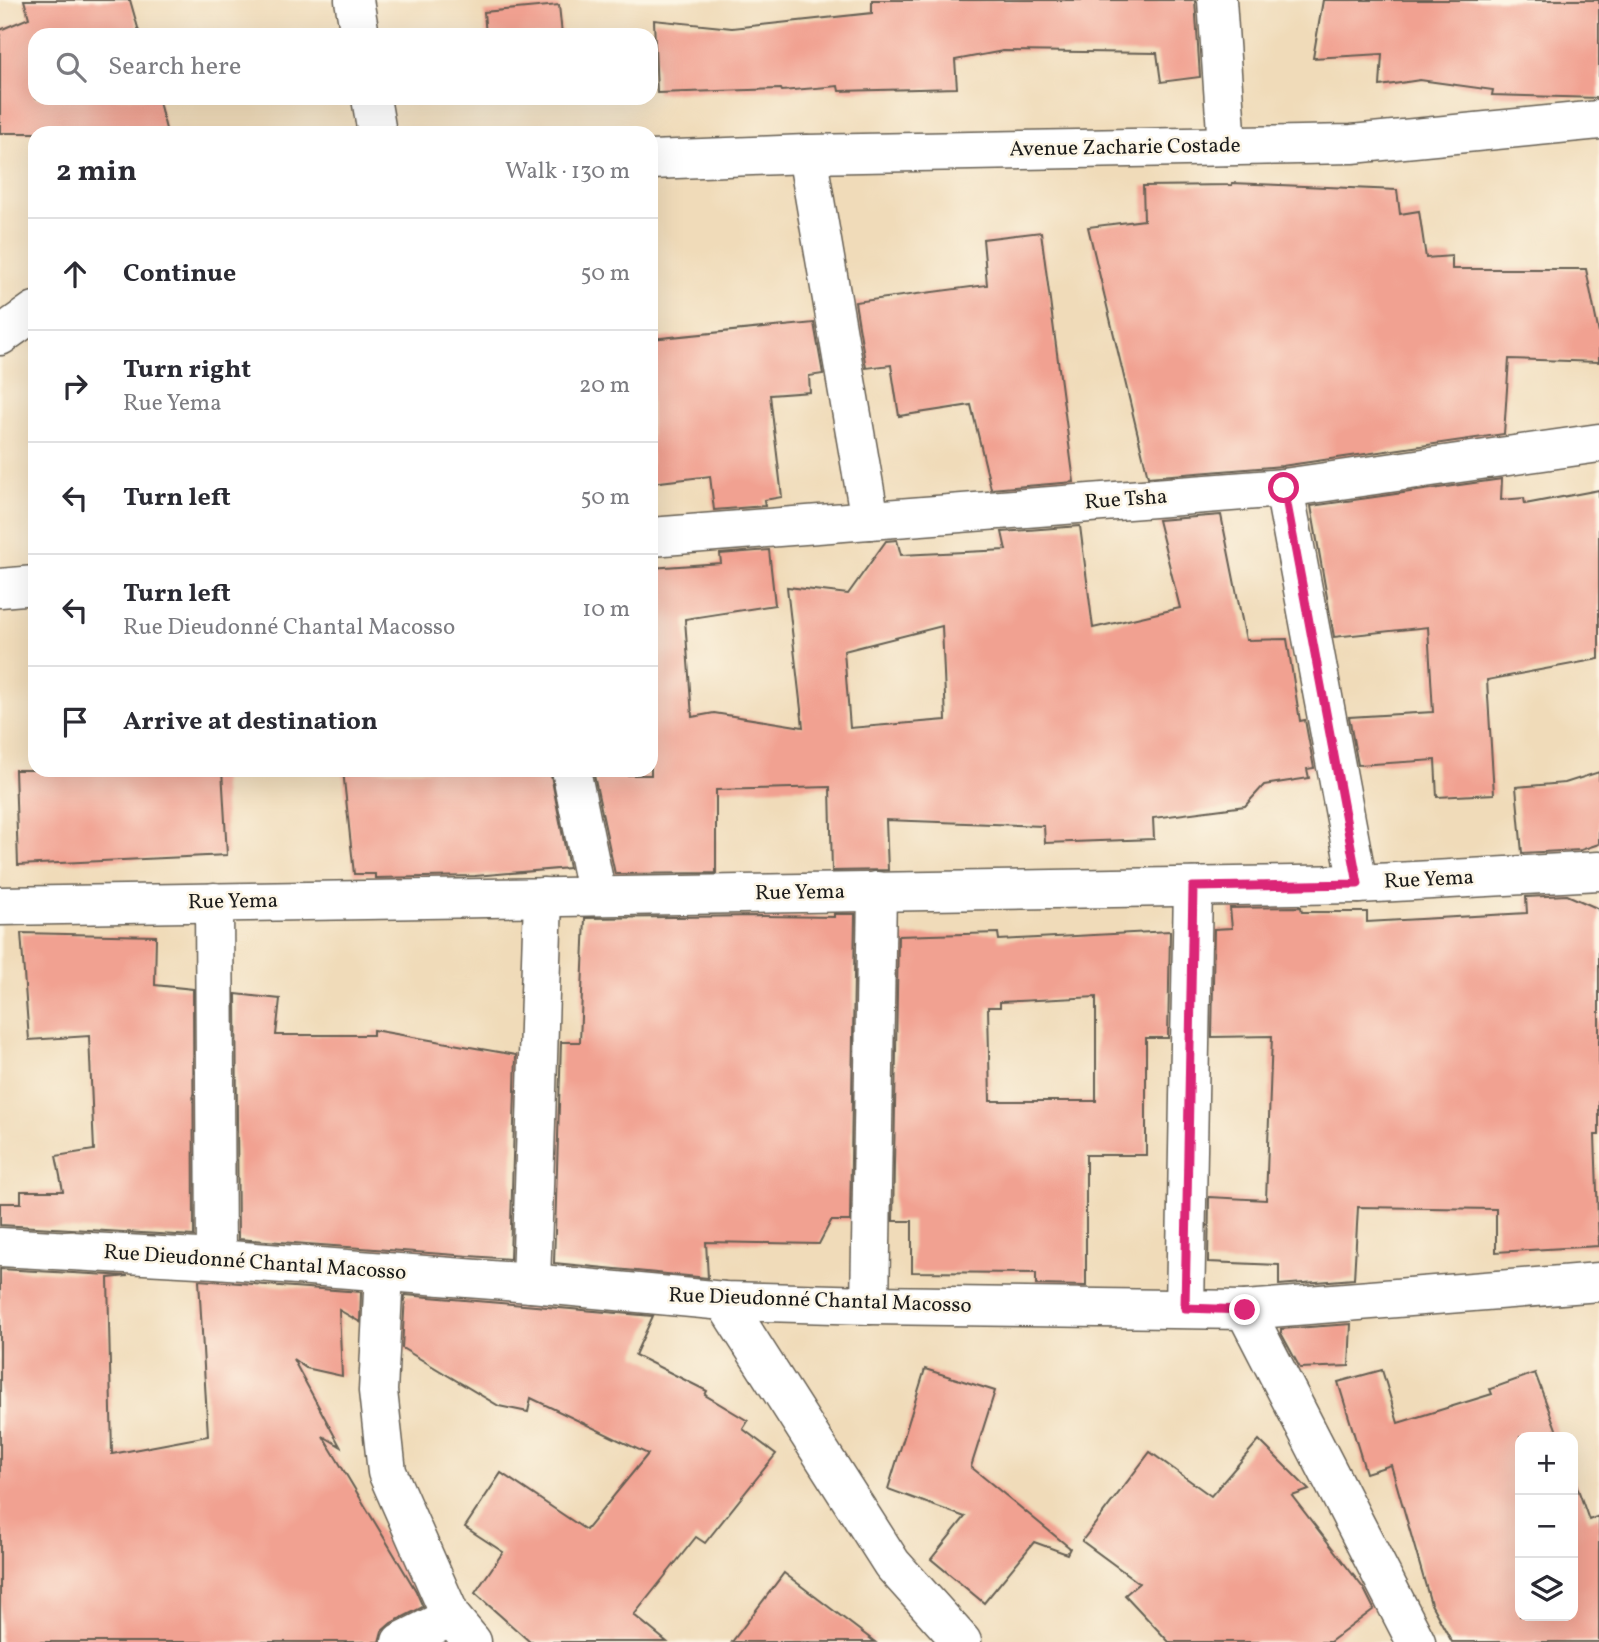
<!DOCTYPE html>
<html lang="en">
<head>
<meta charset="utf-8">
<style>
	:root { --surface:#fff; --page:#f7f7f7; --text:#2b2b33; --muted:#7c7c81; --line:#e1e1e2 }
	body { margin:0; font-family:Vollkorn,serif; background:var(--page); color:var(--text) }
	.controls { position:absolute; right:21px; bottom:21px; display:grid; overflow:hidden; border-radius:14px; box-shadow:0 7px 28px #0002 }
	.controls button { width:63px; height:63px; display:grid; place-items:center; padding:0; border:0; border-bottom:2px solid var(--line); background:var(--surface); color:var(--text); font:35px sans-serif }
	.stop { position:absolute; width:21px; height:21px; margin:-16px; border:5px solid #db2777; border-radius:50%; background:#fff }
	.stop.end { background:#db2777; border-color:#fff; box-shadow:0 2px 7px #0008 }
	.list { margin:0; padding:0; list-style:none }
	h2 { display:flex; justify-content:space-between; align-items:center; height:91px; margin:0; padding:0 28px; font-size:30px }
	h2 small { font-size:23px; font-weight:400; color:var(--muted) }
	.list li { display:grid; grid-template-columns:46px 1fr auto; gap:21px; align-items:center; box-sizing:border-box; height:112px; padding:0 28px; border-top:2px solid var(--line) }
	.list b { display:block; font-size:26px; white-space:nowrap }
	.list p { margin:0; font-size:23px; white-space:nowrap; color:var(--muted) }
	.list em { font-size:23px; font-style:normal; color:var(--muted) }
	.icon { flex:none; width:38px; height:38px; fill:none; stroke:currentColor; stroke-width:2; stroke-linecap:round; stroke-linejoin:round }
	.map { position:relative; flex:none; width:1599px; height:1642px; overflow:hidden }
	.search { position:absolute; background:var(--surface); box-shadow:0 7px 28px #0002; left:28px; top:28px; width:630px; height:77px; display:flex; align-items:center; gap:18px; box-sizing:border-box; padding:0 24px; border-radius:21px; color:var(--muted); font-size:26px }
	.panel { position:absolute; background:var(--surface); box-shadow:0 7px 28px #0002; left:28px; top:126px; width:630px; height:651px; border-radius:21px }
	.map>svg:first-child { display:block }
	.building { fill:#f1a191; fill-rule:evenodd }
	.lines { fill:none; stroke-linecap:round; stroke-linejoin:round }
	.minor-casing { stroke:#665f53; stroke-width:41 }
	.minor { stroke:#fff; stroke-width:38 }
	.route { stroke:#db2777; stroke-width:9 }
	.labels { text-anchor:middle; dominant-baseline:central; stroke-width:5; stroke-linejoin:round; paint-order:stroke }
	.street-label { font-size:21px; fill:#1c1c1c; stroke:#fcf5e5 }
</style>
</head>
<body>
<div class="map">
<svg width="1599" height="1642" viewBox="0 0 1599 1642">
	<rect width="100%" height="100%" fill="#fcf5e5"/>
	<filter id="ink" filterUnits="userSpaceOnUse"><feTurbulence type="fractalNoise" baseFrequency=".0143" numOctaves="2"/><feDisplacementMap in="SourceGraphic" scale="14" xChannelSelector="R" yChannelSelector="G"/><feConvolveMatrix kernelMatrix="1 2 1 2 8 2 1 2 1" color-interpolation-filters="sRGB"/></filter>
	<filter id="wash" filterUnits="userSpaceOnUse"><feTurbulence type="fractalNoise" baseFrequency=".00686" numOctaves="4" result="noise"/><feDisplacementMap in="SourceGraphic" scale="28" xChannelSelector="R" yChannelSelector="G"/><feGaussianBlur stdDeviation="1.57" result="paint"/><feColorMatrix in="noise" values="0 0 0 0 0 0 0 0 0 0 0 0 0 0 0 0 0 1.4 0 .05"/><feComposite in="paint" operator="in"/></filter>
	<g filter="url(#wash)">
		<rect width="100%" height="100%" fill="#f0dbb9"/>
		<g id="blocks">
			<!-- building -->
			<g class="building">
				<path d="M24,0h106l10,35h-105v63h123l9,35h-167v-103l29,-12z"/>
				<path d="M872,0h323l5,77 -39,5 -4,-29 -154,-2 -48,9 2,28 -118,3 -1,-5 -56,5 -1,-2 -124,4 -3,-73 78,8 140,-15z"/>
				<path d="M1323,0h276v98l-107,-3 1,-5 -73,-10 -40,6 2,-32 -69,4z"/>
				<path d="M559,5l3,30h-76l-2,-23z"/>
				<path d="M1232,183l165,7 3,24 19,-3 7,47 26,-2v13h134l13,65v28l-90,-3 -5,75 -222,32 -134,11 -60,-250 56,-7 -1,-34 89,-1z"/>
				<path d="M1041,232l33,250 -83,7 -20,-84 -72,11 -8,-51 -25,3 -11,-66 132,-17 -4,-46z"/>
				<path d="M814,323l9,51 -14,2 1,16 -40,3 12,102 -18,3 1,6 -51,4 -4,-34 -59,7v-144z"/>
				<path d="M1502,479l-1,21 23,-2 1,6 74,-14v169l-112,21 7,114 -57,3 -2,-37 -77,5 -9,-48 84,-5 -5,-85 -94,10 -23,-131z"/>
				<path d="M1221,515l25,125 41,-1 13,82 5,-1 9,48 -7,1 2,9 -45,7 -19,21 -92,12 1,21 -109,4 -1,-17 -158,-6 2,50 -56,1 -2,-84 -114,3v83l-101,1 -21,-99h57v-207l70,-5 -1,-9 49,-4 6,55 -90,14 7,98 22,-4 89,14 -16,-140 61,7 38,-53 11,-1 4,15 105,-5 -4,-18 78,-6 13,102 87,-20 -22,-88zM942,626l4,94 -96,8 -6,-77z"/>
				<path d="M15,770h207l5,85 -209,10z"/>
				<path d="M343,770h207l19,98 -94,8 -100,2v-4h-21z"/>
				<path d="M1599,772v72l-18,6 -59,3 -6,-66 49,-4z"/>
				<path d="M1567,895l32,14v226h-4l4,111 -103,6v-43l-138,-2 -4,72 -75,6v-20l-71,-3 1,-65 57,3 6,-164 -60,1 2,-108 18,-1 -2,-20 71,-1 1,5h65v10l160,-9 -1,-16z"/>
				<path d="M834,914h21l-5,307h-19l-12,23 -113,-2 2,36 -154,-15 7,-221h19l5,-124 177,-2 72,1z"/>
				<path d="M1170,931l-2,107h-22v117h-60v131l-50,-1v-12l-124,-1v-51h-19l5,-285 100,-3 1,7zM1096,997v104h-106l-2,-94h12v-5z"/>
				<path d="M21,933l135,3 -1,49 38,4 1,247 -194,-11v-22h21v-12h42l-7,-35 38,-6 -5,-114 -60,4z"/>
				<path d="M236,994l44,5 -4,36h97v-5l143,25 -6,204 -272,-20z"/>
				<path d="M0,1269l128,7 -20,2 4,176 96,-18 -9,-156 162,12 -1,30 -21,-12 3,66 -36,-8 -13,-9 47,87 -17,-10 93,155 7,16 -32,16 -9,8 -3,11h-379z"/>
				<path d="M405,1295l248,21 -18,39 72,36 -2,4 43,26 -5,8 33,25 -71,89 -9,-6 -62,78 33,27h-137l-55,-49 28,-41 -38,-25 36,-54 85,57 62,-76 -117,-56 -3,14 -29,-6 -97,-58z"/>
				<path d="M1351,1324l-2,42 -49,2 -19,-35v-4z"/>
				<path d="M925,1369l70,22 -24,76 99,81 -3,6 -33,-12 -50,61 -53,-44 34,-42 -77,-28z"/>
				<path d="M1382,1370l16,53 94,-29 -2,-5 45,-16 24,64h-39v179h53v-141l16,45 10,-4v126h-147l-21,-38 -40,-139 -25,8 -28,-91z"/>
				<path d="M1259,1440l50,50 -17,6 72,93 10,20 -44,33h-161l-44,-47 14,-12 -57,-42 68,-89 61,44z"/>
				<path d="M784,1573l91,69h-143z"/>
			</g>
		</g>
	</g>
	<g filter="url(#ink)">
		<use href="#blocks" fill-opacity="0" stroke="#665f53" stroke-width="2"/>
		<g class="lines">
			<defs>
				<g id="minor">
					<path d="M354,0l6,35"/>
					<path d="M1217,0l10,146"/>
					<path d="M371,98l6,35"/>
					<path d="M807,154l63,366"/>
					<path d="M651,160l156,-6 545,-10 247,-24"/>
					<path d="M0,336l35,-25"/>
					<path d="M1284,488l74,396"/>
					<path d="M651,537l633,-49 315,-45"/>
					<path d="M0,588l35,-3"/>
					<path d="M571,770l26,126"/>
					<path d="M214,902l2,357"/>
					<path d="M0,906l1358,-22 241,-13"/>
					<path d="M0,1247l216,12 315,24 193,18 146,4 375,5 354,-28"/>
					<path d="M384,1272l-6,119 9,81 64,145 21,25"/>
					<path d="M531,1283l12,-386"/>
					<path d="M724,1301l168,263 70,78"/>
					<path d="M870,1305l7,-414"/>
					<path d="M1185,1308l8,-421"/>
					<path d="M1245,1310l171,332"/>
					<path d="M401,1642l50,-25"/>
				</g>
			</defs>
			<!-- minor casing -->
			<use href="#minor" class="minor-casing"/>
			<!-- minor -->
			<use href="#minor" class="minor"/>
		</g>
	</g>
	<g class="lines" filter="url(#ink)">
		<!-- route -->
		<path class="route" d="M1245,1310l-60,-2 8,-421 165,-3 -74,-396"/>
	</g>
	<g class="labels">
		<!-- street labels -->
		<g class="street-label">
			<text transform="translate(1125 148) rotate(-1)">Avenue Zacharie Costade</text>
			<text transform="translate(1126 500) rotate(-4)">Rue Tsha</text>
			<text transform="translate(1429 880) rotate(-3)">Rue Yema</text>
			<text transform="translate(800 893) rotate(-1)">Rue Yema</text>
			<text transform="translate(233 902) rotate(-1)">Rue Yema</text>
			<text transform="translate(255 1263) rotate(4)">Rue Dieudonné Chantal Macosso</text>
			<text transform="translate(820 1301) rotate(2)">Rue Dieudonné Chantal Macosso</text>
		</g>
	</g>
</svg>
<div class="controls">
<button>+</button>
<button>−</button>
<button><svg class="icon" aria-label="layers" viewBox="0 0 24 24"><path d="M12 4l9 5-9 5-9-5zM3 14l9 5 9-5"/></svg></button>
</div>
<div class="stop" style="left:1284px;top:488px"></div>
<div class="stop end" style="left:1245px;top:1310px"></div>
<div class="search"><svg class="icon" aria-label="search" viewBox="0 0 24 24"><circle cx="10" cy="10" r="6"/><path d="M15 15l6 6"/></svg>Search here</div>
<section class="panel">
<h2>2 min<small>Walk · 130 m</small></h2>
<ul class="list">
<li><svg class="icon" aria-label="ahead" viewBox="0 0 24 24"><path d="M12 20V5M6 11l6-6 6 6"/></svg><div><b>Continue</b></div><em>50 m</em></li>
<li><svg class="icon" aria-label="right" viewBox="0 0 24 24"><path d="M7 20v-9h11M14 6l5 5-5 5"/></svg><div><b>Turn right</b><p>Rue Yema</p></div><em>20 m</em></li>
<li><svg class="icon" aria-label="left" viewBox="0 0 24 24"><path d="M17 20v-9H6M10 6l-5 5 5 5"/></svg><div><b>Turn left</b></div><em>50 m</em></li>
<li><svg class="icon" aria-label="left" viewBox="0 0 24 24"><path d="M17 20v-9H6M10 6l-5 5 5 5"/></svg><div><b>Turn left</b><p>Rue Dieudonné Chantal Macosso</p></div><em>10 m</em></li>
<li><svg class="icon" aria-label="arrive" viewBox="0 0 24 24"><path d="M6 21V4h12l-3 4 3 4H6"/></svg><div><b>Arrive at destination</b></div></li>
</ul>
</section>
</div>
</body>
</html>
